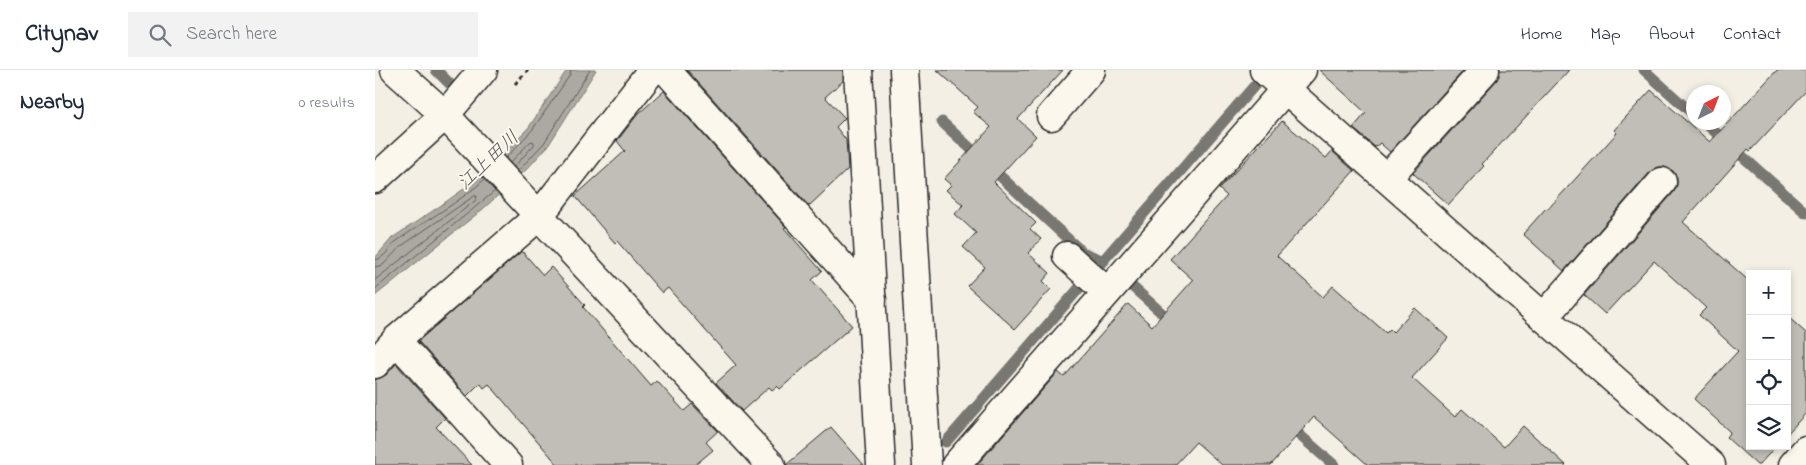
<!DOCTYPE html>
<html lang="en">
<head>
<meta charset="utf-8">
<style>
	:root { --surface:#fff; --page:#f2f2f3; --text:#1f2937; --muted:#747a83; --line:#e0e1e3 }
	body { margin:0; font-family:"Indie Flower","Klee One",sans-serif; background:var(--page); color:var(--text) }
	.controls { position:absolute; right:15px; bottom:15px; display:grid; overflow:hidden; border-radius:0px; box-shadow:0 2px 8px #0003 }
	.controls button { width:45px; height:45px; display:grid; place-items:center; padding:0; border:0; border-bottom:1px solid var(--line); background:var(--surface); color:var(--text); font:25px sans-serif }
	.compass { position:absolute; left:1311px; top:15px; width:45px; height:45px; border-radius:50%; background:var(--surface); box-shadow:0 2px 8px #0003; rotate:42deg }
	.list { margin:0; padding:0; list-style:none }
	h2 { display:flex; justify-content:space-between; align-items:center; height:65px; margin:0; padding:0 20px; font-size:21px }
	h2 small { font-size:16px; font-weight:400; color:var(--muted) }
	.icon { flex:none; width:28px; height:28px; fill:none; stroke:currentColor; stroke-width:2; stroke-linecap:round; stroke-linejoin:round }
	.map { position:relative; flex:none; width:1431px; height:395px; overflow:hidden }
	header { display:flex; align-items:center; gap:30px; box-sizing:border-box; height:70px; padding:0 25px; background:var(--surface); border-bottom:1px solid var(--line) }
	header strong { font-size:24px }
	nav { display:flex; gap:28px; margin-inline-start:auto; font-size:18px }
	.search { width:350px; height:45px; background:var(--page); display:flex; align-items:center; gap:12px; box-sizing:border-box; padding:0 18px; border-radius:0px; color:var(--muted); font-size:19px }
	main { display:flex }
	aside { flex:1; background:var(--surface) }
	.map>svg:first-child { display:block }
	.water { fill:#aca9a2; stroke:#787772 }
	.lines { fill:none; stroke-linecap:round; stroke-linejoin:round }
	.shore { stroke:#5f5d5b; stroke-width:1 }
	.stream { stroke:#787772; stroke-width:11 }
	.building { fill:#c0beb6; stroke:#2b2b2b }
	.minor-casing { stroke:#2b2b2b; stroke-width:31 }
	.path { stroke:#2b2b2b; stroke-width:3; stroke-dasharray:4 4; stroke-linecap:butt }
	.minor { stroke:#fbf7ec; stroke-width:28 }
	.labels { text-anchor:middle; dominant-baseline:central; stroke-width:4; stroke-linejoin:round; paint-order:stroke }
	.water-label { font-size:19px; font-style:italic; fill:#585755; stroke:#fbf7ec }
</style>
</head>
<body>
<header>
<strong>Citynav</strong>
<div class="search"><svg class="icon" aria-label="search" viewBox="0 0 24 24"><circle cx="10" cy="10" r="6"/><path d="M15 15l6 6"/></svg>Search here</div>
<nav><a>Home</a><a>Map</a><a>About</a><a>Contact</a></nav>
</header>
<main>
<aside>
<h2>Nearby<small>0 results</small></h2>
<ul class="list">
</ul>
</aside>
<div class="map">
<svg width="1431" height="395" viewBox="0 0 1431 395">
	<rect width="100%" height="100%" fill="#f3efe4"/>
	<filter id="ink" filterUnits="userSpaceOnUse"><feTurbulence type="fractalNoise" baseFrequency=".02" numOctaves="2"/><feDisplacementMap in="SourceGraphic" scale="10" xChannelSelector="R" yChannelSelector="G"/><feConvolveMatrix kernelMatrix="1 2 1 2 8 2 1 2 1" color-interpolation-filters="sRGB"/></filter>
	<g filter="url(#ink)">
		<!-- water -->
		<path class="water" d="M192,0h29l-48,76 -21,23 -44,40 -108,87v-38l17,-20 48,-32 39,-28 50,-51z"/>
		<g class="lines">
			<!-- shore -->
			<g class="shore">
				<path d="M131,88l27,-29 37,-54 1,-5"/>
				<path d="M135,93l21,-22 3,1v3l-20,22"/>
				<path d="M143,101l26,-28 46,-73"/>
				<path d="M0,190c10,-1 15,-14 23,-20 28,-20 61,-37 87,-61"/>
				<path d="M0,197l8,-2 17,-18 74,-51h3l-1,4 -101,80"/>
				<path d="M0,219l120,-98"/>
			</g>
			<!-- stream -->
			<g class="stream">
				<path d="M61,0l13,13"/>
				<path d="M1269,0l49,44"/>
				<path d="M567,52l140,130 22,9"/>
				<path d="M1329,52l102,91"/>
				<path d="M752,212l46,41"/>
				<path d="M913,355l46,40"/>
				<path d="M571,372l309,-357"/>
			</g>
		</g>
		<!-- building -->
		<g class="building">
			<path d="M312,0h156v11l-18,16 20,21 -9,9 10,13 2,29 -39,37z"/>
			<path d="M562,0h126l-45,49 18,17 -42,46 42,41 -6,6 11,10 -13,14 22,20 -7,8 8,8 -36,40 -48,-43 18,-19 -22,-20 13,-14 -21,-19 8,-9 -17,-15 5,-5 -7,-6 47,-52 -18,-15 5,-5z"/>
			<path d="M944,0h145l-74,82 -10,-9 -5,4 -22,-19 13,-15z"/>
			<path d="M1125,0h69l-87,94 2,2 -36,39 -35,-32 84,-93z"/>
			<path d="M1402,0h29v21l-56,60 -2,-2 -65,73 67,60v164h26l-17,19h-2l-31,-28 4,-5 -36,-33 44,-48 -39,-36 7,-7 -52,-47 -49,53 -21,-19 90,-103 3,-7v-8l-4,-6 -8,-4h-8l-7,5 -86,99 -41,-37 23,-26 2,1 69,-76 -3,-3 37,-40 59,52z"/>
			<path d="M289,21l122,136 -2,1 38,43 -10,9 40,46 -72,63 -3,-3 -5,4 -3,-3 -27,24 -26,-28 20,-18 -68,-77 -6,5 -45,-52 -2,2 -40,-47 50,-45 -8,-10 21,-27z"/>
			<path d="M907,51l44,37 6,-7 22,20 -77,85 46,41 10,-11 53,47 4,-4 3,3 22,-24 33,30 -36,40 43,39 7,-8 42,38 19,-21 43,39h-198l-54,-48 -43,48h-49l-26,-23 -21,23h-198l81,-93 6,5 64,-73 24,22 41,-46 -23,-21 57,-63 -8,-7z"/>
			<path d="M147,181l21,24 8,-8 34,38 -2,2 68,79 6,-5 27,30 8,-7 26,27 -12,11 7,8 -18,15h-137l-69,-81 -5,4 -4,-5 -13,13 -49,-55z"/>
			<path d="M1412,246l19,17v80l-19,21z"/>
			<path d="M21,294l49,54 -9,9 36,38h-97v-85l11,-5z"/>
			<path d="M456,357l33,38h-78z"/>
		</g>
		<g class="lines">
			<defs>
				<g id="minor">
					<path d="M20,0l50,45 326,350"/>
					<path d="M291,0l206,230"/>
					<path d="M483,0l23,395"/>
					<path d="M529,0l23,395"/>
					<path d="M889,0l447,395"/>
					<path d="M676,46l40,-46"/>
					<path d="M1012,108l98,-108"/>
					<path d="M0,109l70,-64 38,-45"/>
					<path d="M692,186l40,36"/>
					<path d="M1169,247l118,-135"/>
					<path d="M21,270l112,125"/>
					<path d="M0,294l21,-24 143,-124 113,-146"/>
					<path d="M581,395l346,-395"/>
					<path d="M1418,395l13,-15"/>
				</g>
			</defs>
			<!-- minor casing -->
			<use href="#minor" class="minor-casing"/>
			<!-- path -->
			<path class="path" d="M140,14l13,-14"/>
			<!-- minor -->
			<use href="#minor" class="minor"/>
		</g>
	</g>
	<g class="labels">
		<!-- water labels -->
		<g class="water-label">
			<text transform="translate(114 91) rotate(-43)">江上田川</text>
		</g>
	</g>
</svg>
<div class="controls">
<button>+</button>
<button>−</button>
<button><svg class="icon" aria-label="locate" viewBox="0 0 24 24"><circle cx="12" cy="12" r="6"/><path d="M12 2v4M12 18v4M2 12h4M18 12h4"/></svg></button>
<button><svg class="icon" aria-label="layers" viewBox="0 0 24 24"><path d="M12 4l9 5-9 5-9-5zM3 14l9 5 9-5"/></svg></button>
</div>
<svg class="compass" viewBox="-18 -18 36 36"><path d="M0-13l5 13h-10z" fill="#e53935"/><path d="M0 13l5-13h-10z" fill="#747a83"/></svg>
</div>
</main>
</body>
</html>
